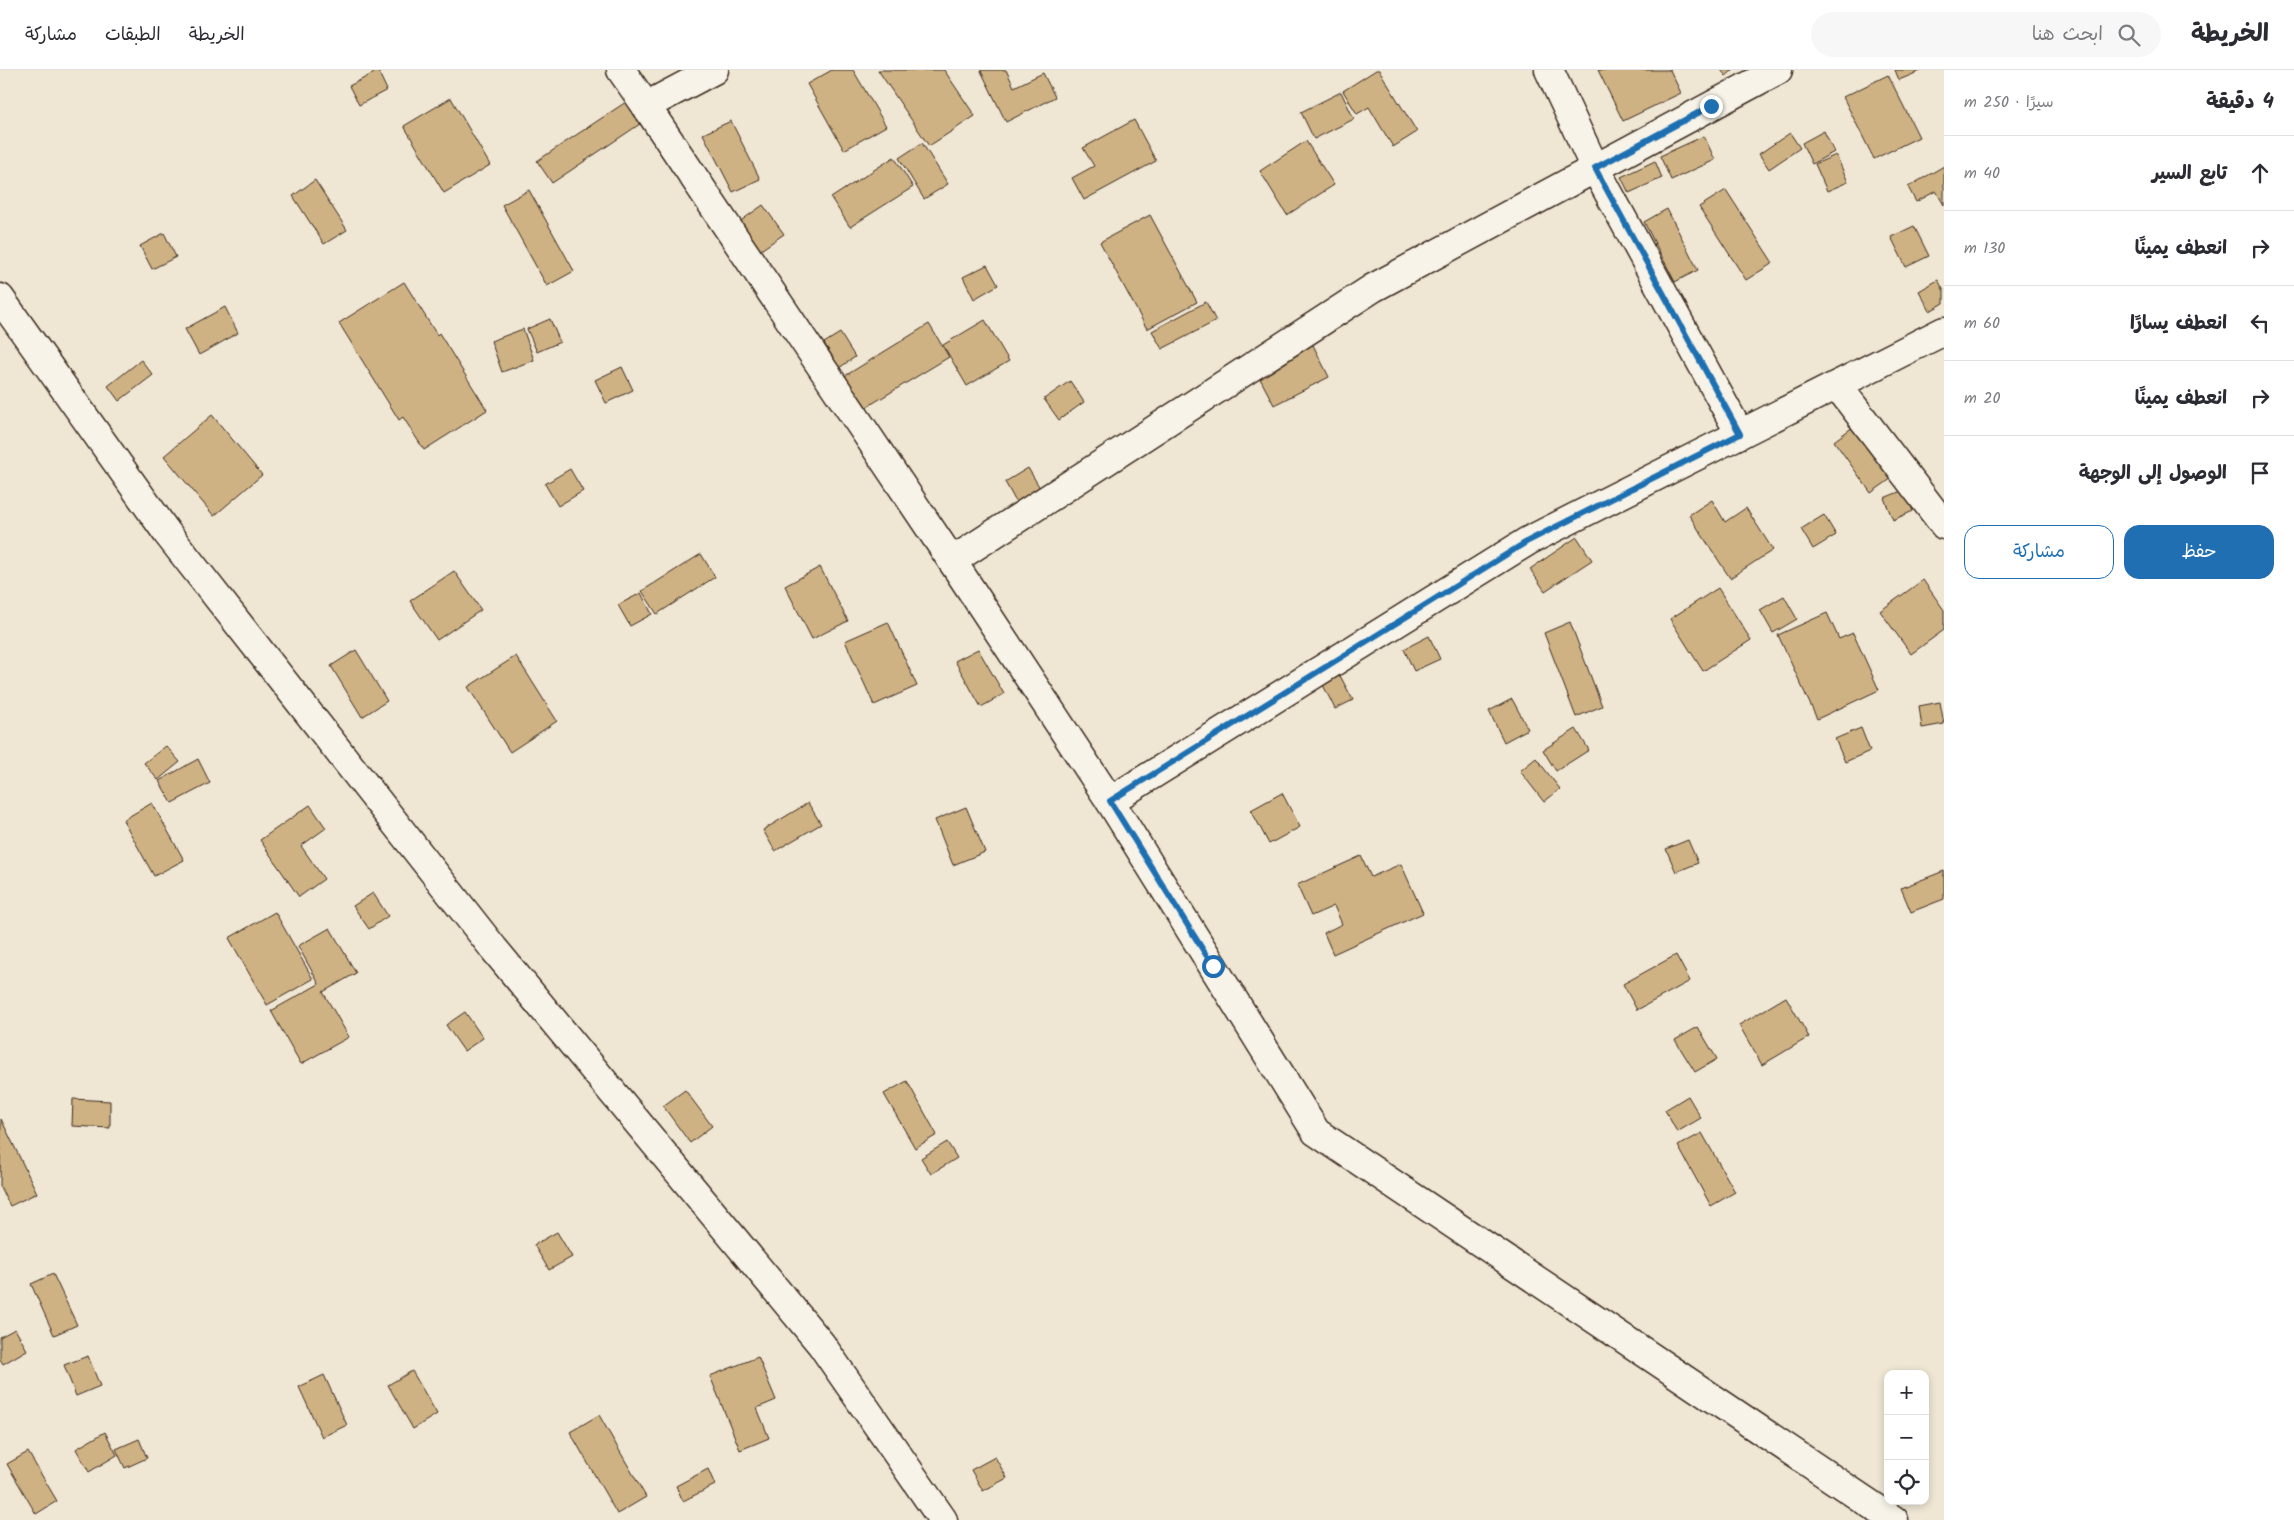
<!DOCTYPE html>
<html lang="ar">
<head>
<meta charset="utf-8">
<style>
	:root { --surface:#fff; --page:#f7f7f7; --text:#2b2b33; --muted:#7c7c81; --line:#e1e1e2; --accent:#1f6fb2 }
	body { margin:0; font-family:Kalam,"Playpen Sans Arabic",sans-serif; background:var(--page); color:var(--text); direction:rtl }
	.controls { position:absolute; right:15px; bottom:15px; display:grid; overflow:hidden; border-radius:10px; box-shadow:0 2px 8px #0003 }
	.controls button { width:45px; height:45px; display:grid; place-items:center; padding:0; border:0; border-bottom:1px solid var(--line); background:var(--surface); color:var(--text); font:25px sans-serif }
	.stop { position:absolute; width:15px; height:15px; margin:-11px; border:4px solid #1f6fb2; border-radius:50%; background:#fff }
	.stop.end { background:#1f6fb2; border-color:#fff; box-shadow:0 1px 5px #0008 }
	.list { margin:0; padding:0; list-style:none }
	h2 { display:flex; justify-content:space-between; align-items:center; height:65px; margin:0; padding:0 20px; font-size:21px }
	h2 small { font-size:16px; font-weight:400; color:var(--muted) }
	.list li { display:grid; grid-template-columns:32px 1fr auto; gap:15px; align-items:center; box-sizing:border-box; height:75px; padding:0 20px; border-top:1px solid var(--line) }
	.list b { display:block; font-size:19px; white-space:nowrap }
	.list em { font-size:16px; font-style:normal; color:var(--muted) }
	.actions { display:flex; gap:10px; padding:15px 20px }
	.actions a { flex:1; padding:11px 0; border:1px solid var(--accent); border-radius:15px; text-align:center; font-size:18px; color:var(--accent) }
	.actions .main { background:var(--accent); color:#fff }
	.icon { flex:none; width:28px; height:28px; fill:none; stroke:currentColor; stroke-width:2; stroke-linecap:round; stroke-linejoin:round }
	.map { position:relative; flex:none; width:1944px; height:1450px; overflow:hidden; direction:ltr }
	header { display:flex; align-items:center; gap:30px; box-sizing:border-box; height:70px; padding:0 25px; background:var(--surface); border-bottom:1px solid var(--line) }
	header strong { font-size:24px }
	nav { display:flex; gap:28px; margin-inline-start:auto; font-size:18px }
	.search { width:350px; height:45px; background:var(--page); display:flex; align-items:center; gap:12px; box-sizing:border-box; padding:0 18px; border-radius:28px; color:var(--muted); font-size:19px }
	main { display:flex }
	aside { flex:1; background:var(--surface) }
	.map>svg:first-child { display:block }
	.building { fill:#cfb283; stroke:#3b2a1e }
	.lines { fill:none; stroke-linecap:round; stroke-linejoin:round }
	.minor-casing { stroke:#3b2a1e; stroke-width:31 }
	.minor { stroke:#f7f3e8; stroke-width:28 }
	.route { stroke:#1f6fb2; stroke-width:6 }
</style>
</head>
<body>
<header>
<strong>الخريطة</strong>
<div class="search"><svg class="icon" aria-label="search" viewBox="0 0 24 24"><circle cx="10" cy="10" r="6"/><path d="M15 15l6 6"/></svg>ابحث هنا</div>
<nav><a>الخريطة</a><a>الطبقات</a><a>مشاركة</a></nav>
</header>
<main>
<aside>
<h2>4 دقيقة<small>سيرًا · 250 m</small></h2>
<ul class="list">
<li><svg class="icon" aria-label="ahead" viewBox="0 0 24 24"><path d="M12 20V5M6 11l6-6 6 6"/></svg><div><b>تابع السير</b></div><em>40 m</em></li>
<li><svg class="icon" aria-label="right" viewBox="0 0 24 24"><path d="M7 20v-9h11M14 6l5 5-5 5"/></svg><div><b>انعطف يمينًا</b></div><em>130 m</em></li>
<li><svg class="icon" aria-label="left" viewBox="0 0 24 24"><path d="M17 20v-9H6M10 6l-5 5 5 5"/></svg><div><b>انعطف يسارًا</b></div><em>60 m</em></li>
<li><svg class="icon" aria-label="right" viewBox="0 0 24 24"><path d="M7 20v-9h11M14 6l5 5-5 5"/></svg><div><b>انعطف يمينًا</b></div><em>20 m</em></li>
<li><svg class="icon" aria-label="arrive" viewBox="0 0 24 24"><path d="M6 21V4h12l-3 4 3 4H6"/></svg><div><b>الوصول إلى الوجهة</b></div></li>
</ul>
<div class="actions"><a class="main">حفظ</a><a>مشاركة</a></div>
</aside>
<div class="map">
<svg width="1944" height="1450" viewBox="0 0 1944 1450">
	<rect width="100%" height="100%" fill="#efe6d4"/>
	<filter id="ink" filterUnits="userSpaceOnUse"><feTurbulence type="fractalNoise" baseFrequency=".02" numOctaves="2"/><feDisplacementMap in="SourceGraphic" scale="10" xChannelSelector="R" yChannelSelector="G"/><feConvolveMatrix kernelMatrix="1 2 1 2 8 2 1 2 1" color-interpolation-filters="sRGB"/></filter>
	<g filter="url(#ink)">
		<!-- building -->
		<g class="building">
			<path d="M832,0h21l33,56 -42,24 -37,-66z"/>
			<path d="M878,0h66l31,46 -46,30z"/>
			<path d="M983,0h23l8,17 29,-14 12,24 -49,25 -25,-51z"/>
			<path d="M1376,0h3l38,62 -24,15 -24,-40 -12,7 -14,-23z"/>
			<path d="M1598,0h72l11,23 -58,28z"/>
			<path d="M1721,0h12l-7,6z"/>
			<path d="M1895,0h28l-24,10z"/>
			<path d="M378,1l9,19 -28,15 -10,-19z"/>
			<path d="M1888,5l31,62 -45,22 -31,-62z"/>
			<path d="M1341,22l13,27 -40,20 -13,-27z"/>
			<path d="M451,28l39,67 -46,28 -40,-67z"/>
			<path d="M626,32l14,22 -88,59 -15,-22z"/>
			<path d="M1134,50l22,41 -72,39 -12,-22 22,-12 -11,-18z"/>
			<path d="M731,51l29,58 -27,13 -30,-58z"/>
			<path d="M1824,61l10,21 -22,12 -10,-21z"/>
			<path d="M1790,63l10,15 -31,21 -10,-15z"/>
			<path d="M1704,66l11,24 -44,20 -11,-24z"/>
			<path d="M1306,71l28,44 -47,30 -27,-44z"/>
			<path d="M922,73l26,41 -24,15 -25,-41z"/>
			<path d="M1836,85l12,27 -21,9 -12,-27z"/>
			<path d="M894,87l19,30 -63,40 -19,-29z"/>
			<path d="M1655,91l7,17 -33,15 -8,-16z"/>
			<path d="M1944,96v39l-8,-14 -20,11 -8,-15z"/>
			<path d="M315,110l32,50 -23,14 -31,-48z"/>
			<path d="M529,120l45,81 -27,15 -45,-81z"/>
			<path d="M1726,120l47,73 -27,17 -47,-73z"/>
			<path d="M763,135l21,29 -29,20 -20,-29z"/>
			<path d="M1667,139l31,61 -23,12 -31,-60z"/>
			<path d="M1150,145l47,87 -50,27 -47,-87z"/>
			<path d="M1914,156l15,30 -23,11 -15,-30z"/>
			<path d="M164,163l12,24 -24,12 -12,-23z"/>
			<path d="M987,195l11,20 -24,14 -11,-22z"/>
			<path d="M1938,210l6,11v12l-14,8 -11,-20z"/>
			<path d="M404,212l33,53 2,-2 48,77 -63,40 -21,-33 -4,3 -60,-97z"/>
			<path d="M1206,232l10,19 -54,28 -10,-18z"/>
			<path d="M225,237l13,26 -39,22 -14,-26z"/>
			<path d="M550,249l10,23 -23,10 -10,-23z"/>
			<path d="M985,250l24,41 -42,25 -24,-41z"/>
			<path d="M929,254l20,33 -89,54 -20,-32z"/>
			<path d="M523,259l11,31 -32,12 -11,-31z"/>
			<path d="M840,263l15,24 -16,11 -15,-25z"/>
			<path d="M1311,271l18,36 -55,28 -19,-36z"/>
			<path d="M141,290l12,15 -34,26 -11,-15z"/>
			<path d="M622,297l11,23 -27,13 -11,-23z"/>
			<path d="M1070,311l14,21 -25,18 -15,-21z"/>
			<path d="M212,345l50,60 -48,41 -50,-60z"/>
			<path d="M1857,354l38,52 -24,17 -37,-52z"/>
			<path d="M1028,398l12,20 -24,14 -11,-20z"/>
			<path d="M570,399l13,22 -25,15 -13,-22z"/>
			<path d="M1904,420l9,21 -20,9 -9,-22z"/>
			<path d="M1712,430l13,22 21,-14 27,42 -43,28 -41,-63z"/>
			<path d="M1824,445l12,20 -23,14 -12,-20z"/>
			<path d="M1577,467l15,23 -47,31 -15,-22z"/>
			<path d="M701,484l14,23 -58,37 -15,-23z"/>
			<path d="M820,497l28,54 -36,18 -27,-53z"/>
			<path d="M454,501l27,39 -44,30 -27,-39z"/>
			<path d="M1923,510l21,30v20l-33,24 -31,-43z"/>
			<path d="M1718,518l33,52 -48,31 -33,-52z"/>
			<path d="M641,523l11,21 -22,12 -12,-21z"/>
			<path d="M1784,526l13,23 -24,14 -13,-23z"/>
			<path d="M1827,543l12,26 14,-6 26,57 -62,29 -39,-84z"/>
			<path d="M888,552l29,64 -43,19 -29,-64z"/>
			<path d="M1570,552l32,84 -26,11 -32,-84z"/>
			<path d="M1429,566l11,23 -26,12 -10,-22z"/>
			<path d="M978,579l26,45 -23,13 -26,-46z"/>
			<path d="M356,580l31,51 -25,16 -31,-51z"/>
			<path d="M516,586l41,65 -47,31 -42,-65z"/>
			<path d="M1338,602l15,28 -18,9 -14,-28z"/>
			<path d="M1512,629l16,30 -24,13 -15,-31z"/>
			<path d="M1940,632l4,22 -22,4 -3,-22z"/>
			<path d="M1861,658l9,23 -25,11 -10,-23z"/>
			<path d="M1576,659l13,21 -33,21 -13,-21z"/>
			<path d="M166,676l14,16 -22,18 -14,-17z"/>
			<path d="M1536,688l24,31 -16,13 -24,-31z"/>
			<path d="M198,689l12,24 -38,20 -13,-22z"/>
			<path d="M1282,723l18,34 -31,17 -18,-34z"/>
			<path d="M152,733l32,57 -30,16 -31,-56z"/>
			<path d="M808,733l13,21 -46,27 -12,-21z"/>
			<path d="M310,735l16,23 -25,18 23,33 -25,18 -39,-57z"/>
			<path d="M966,737l19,45 -32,13 -18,-45z"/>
			<path d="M1688,770l10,23 -22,9 -10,-23z"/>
			<path d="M1361,786l10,21 30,-13 22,49 -90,41 -9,-21 18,-9 -8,-18 -23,10 -14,-31z"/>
			<path d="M1944,801v28l-33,13 -10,-24z"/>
			<path d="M373,823l15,23 -19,13 -16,-23z"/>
			<path d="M275,842l38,67 -46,26 -38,-67z"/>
			<path d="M330,858l26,45 -33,19 26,45 -48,27 -30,-53 48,-27 -21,-38z"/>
			<path d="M1676,885l14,26 -53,29 -14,-26z"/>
			<path d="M1786,927l23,40 -47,28 -23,-40z"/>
			<path d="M465,942l18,26 -19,13 -18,-26z"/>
			<path d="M1698,957l19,32 -22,13 -20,-32z"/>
			<path d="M907,1011l30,54 -22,13 -31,-54z"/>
			<path d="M685,1020l27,36 -22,17 -27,-37z"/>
			<path d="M1688,1026l13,22 -24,14 -12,-22z"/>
			<path d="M73,1029l37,2v27l-38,-2z"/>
			<path d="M1,1049l36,74 -27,13 -10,-20z"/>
			<path d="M1702,1063l33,59 -24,14 -33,-60z"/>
			<path d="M947,1072l10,16 -26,16 -10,-16z"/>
			<path d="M557,1162l15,25 -23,13 -15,-25z"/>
			<path d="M53,1204l24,51 -23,10 -23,-51z"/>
			<path d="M15,1259l12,21 -24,14 -3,-5v-22z"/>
			<path d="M88,1286l12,30 -24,10 -12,-31z"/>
			<path d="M758,1287l18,43 -19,8 12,30 -29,12 -30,-74z"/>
			<path d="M412,1301l25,43 -24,15 -25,-44z"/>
			<path d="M324,1305l23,50 -25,12 -23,-50z"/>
			<path d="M599,1345l47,82 -29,17 -47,-82z"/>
			<path d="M105,1362l12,23 -28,17 -13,-23z"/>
			<path d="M139,1369l8,19 -22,10 -9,-19z"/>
			<path d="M28,1382l29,49 -21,13 -29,-50z"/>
			<path d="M995,1387l12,21 -24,13 -12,-21z"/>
			<path d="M708,1399l7,16 -32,16 -7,-15z"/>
		</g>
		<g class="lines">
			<defs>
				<g id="minor">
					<path d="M621,0l25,36"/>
					<path d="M714,0l-68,36 306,455 158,240"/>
					<path d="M1549,0l46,98 145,266"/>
					<path d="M0,228l167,235 327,416 327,395 122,176"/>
					<path d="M1837,315l107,140"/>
					<path d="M952,491l421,-273 405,-218"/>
					<path d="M1894,1450l-578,-388 -206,-331 418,-260 416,-210"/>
				</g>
			</defs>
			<!-- minor casing -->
			<use href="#minor" class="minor-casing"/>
			<!-- minor -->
			<use href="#minor" class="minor"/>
		</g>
	</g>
	<g class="lines" filter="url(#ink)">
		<!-- route -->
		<path class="route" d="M1213,896l-103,-165 418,-260 212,-107 -145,-266 116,-62"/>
	</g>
</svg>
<div class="controls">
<button>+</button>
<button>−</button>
<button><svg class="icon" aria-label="locate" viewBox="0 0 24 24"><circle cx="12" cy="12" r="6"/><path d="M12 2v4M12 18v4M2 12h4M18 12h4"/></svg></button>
</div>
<div class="stop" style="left:1213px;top:896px"></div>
<div class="stop end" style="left:1711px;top:36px"></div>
</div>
</main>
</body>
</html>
